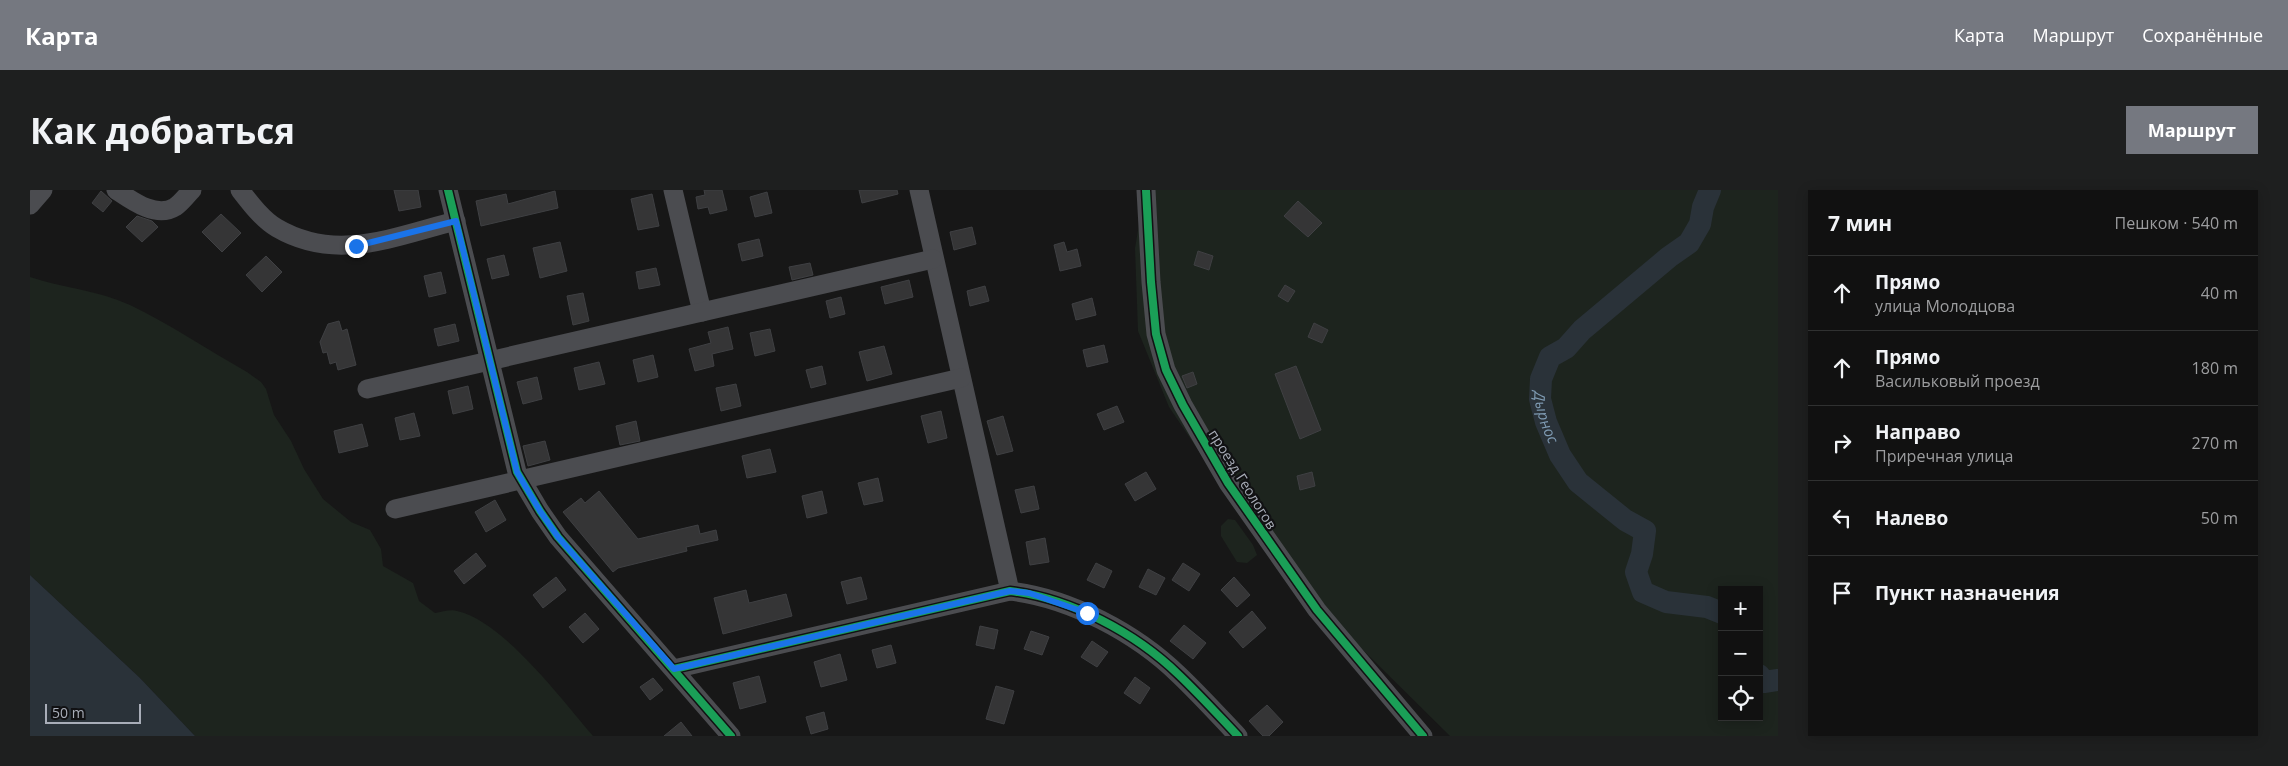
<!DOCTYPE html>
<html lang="ru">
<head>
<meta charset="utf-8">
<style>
	:root { --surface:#111; --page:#1e1f1f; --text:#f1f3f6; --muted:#9c9d9f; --line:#303131; --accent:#757880 }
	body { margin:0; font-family:"Open Sans",sans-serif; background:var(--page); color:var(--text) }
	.controls { position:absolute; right:15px; bottom:15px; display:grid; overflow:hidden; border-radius:0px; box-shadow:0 2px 12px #0003 }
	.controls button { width:45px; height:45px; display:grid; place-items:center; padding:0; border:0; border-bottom:1px solid var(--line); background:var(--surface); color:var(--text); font:25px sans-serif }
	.scale { position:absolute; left:15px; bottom:12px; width:96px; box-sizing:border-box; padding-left:5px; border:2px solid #a8adb8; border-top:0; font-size:14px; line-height:18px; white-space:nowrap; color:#a8adb8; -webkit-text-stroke:4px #111113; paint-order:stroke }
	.stop { position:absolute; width:15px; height:15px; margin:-11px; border:4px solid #1a73e8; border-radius:50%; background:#fff }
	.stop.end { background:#1a73e8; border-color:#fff; box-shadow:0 1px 5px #0008 }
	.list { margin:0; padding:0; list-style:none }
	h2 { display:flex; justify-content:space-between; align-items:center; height:65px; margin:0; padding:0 20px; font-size:21px }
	h2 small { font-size:16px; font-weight:400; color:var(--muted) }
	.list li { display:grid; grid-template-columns:32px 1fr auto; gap:15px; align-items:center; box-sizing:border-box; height:75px; padding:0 20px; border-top:1px solid var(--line) }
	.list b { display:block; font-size:19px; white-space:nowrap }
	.list p { margin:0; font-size:16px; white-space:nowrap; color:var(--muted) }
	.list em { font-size:16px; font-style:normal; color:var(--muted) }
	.icon { flex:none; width:28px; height:28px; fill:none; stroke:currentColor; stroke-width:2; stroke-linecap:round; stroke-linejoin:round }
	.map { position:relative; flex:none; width:1748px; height:546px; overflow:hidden; border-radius:0px }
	header { display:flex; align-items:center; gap:30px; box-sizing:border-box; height:70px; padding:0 25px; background:var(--accent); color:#fff }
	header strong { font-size:24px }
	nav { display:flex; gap:28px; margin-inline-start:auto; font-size:18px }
	.intro { display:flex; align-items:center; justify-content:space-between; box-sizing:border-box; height:120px; padding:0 30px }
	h1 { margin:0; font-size:35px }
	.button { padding:12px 22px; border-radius:0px; background:var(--accent); color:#fff; font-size:18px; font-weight:700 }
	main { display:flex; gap:30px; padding:0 30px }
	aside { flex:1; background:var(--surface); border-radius:0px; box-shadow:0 2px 12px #0003 }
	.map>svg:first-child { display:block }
	.green { fill:#1d241e; fill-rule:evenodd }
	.water { fill:#2a3239 }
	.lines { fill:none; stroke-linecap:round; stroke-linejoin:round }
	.river { stroke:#2a3239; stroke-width:22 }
	.building { fill:#353536; stroke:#3f4043 }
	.minor { stroke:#4b4c50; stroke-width:19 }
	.cycleway-casing { stroke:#111113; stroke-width:11 }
	.cycleway { stroke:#1a9f57; stroke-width:8 }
	.route { stroke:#1a73e8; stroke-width:6 }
	.labels { text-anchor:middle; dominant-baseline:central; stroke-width:4.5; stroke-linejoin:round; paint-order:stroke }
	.street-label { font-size:14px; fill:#a8adb8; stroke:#111113 }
	.water-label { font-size:15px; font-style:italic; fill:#7f9bb3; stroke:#111113 }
</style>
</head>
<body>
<header>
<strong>Карта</strong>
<nav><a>Карта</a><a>Маршрут</a><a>Сохранённые</a></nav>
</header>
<div class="intro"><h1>Как добраться</h1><a class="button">Маршрут</a></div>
<main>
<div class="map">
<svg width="1748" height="546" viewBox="0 0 1748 546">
	<rect width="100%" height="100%" fill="#171717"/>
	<!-- green -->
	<g class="green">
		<path d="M1111,0h637v546h-328l-176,-174 -105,-155 -31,-76 -3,-83 6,-35zM1692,400h37v127h-37z"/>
		<path d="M0,87c33,11 67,13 100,28 40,19 78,45 117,67l14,10 5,7 8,26 17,26 13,28 19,30 28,23 19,8 11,19 2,17 30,17 6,18 16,12c7,-1 16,-4 22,-2 46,10 105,89 136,125h-398l-55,-58 -110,-103z"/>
		<path d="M1198,329l7,1 18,25 4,10 -10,8 -10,-1 -16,-26v-10z"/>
	</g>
	<!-- water -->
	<path class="water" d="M0,385l110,103 55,58h-165z"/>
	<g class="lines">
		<!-- river -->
		<g class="river">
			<path id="s1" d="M1680,0l-7,17 -3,17 -11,19 -20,14 -87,73 -16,18 -16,9 -9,22 -1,20 6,23 14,33 18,27 47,38 20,11 -3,23 -6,18 7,20 23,10 41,5 15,6"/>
			<path d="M1729,485l5,7 14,-2"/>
		</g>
	</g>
	<!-- building -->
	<g class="building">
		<path d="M364,0h24l3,17 -22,4z"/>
		<path d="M674,0h18l5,20 -17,4 -2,-7 -10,2 -2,-12 9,-2z"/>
		<path d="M829,0h38l1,4 -36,9z"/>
		<path d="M71,1l11,10 -9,11 -11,-9z"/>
		<path d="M525,1l3,17 -77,18 -5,-25 30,-7 2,10z"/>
		<path d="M737,2l5,21 -17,4 -5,-20z"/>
		<path d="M622,4l7,32 -21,4 -7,-31z"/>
		<path d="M1268,11l24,22 -14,14 -24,-21z"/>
		<path d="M191,24l20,19 -19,19 -20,-20z"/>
		<path d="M107,26l15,5 6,6 -16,15 -16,-15z"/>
		<path d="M942,37l4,17 -22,6 -4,-18z"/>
		<path d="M729,49l4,17 -21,5 -4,-17z"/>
		<path d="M530,52l7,29 -27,7 -7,-30z"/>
		<path d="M1034,52l3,10 10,-3 4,17 -21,5 -6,-26z"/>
		<path d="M1168,61l15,5 -4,14 -15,-5z"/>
		<path d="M474,65l5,20 -17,4 -5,-20z"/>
		<path d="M236,66l16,16 -20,20 -16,-17z"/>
		<path d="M780,73l3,12 -21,5 -3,-13z"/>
		<path d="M626,78l4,17 -21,4 -3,-17z"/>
		<path d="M411,82l5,21 -17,4 -5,-21z"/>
		<path d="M879,90l4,17 -28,7 -4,-17z"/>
		<path d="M1255,95l10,6 -7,11 -10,-6z"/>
		<path d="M955,96l4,15 -19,5 -3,-15z"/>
		<path d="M553,103l6,28 -16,4 -6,-29z"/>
		<path d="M811,107l4,17 -15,4 -4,-17z"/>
		<path d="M1062,108l4,17 -20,5 -4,-16z"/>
		<path d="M309,131l3,10 5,-2 9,36 -18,5 -2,-8 -6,2 -3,-12 -4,1 -3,-11 8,-18z"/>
		<path d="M1284,133l14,7 -6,13 -14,-6z"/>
		<path d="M425,134l4,17 -21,5 -4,-17z"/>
		<path d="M698,137l5,22 -21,5 2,12 -19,5 -6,-22 22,-6 -3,-11z"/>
		<path d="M740,139l5,22 -20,5 -5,-23z"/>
		<path d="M1074,155l4,17 -21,5 -4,-17z"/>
		<path d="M854,156l8,28 -25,7 -8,-29z"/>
		<path d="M623,165l5,22 -20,5 -5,-22z"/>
		<path d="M569,172l6,22 -26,6 -5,-22z"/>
		<path d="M792,176l4,18 -15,4 -5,-18z"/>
		<path d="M1266,176l25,64 -21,9 -25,-65z"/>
		<path d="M1163,182l4,12 -10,4 -5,-12z"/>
		<path d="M507,187l5,22 -19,5 -6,-22z"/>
		<path d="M706,194l5,22 -20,5 -5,-23z"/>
		<path d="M438,196l5,23 -20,5 -5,-23z"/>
		<path d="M1087,216l7,16 -20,8 -7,-16z"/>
		<path d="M911,221l6,27 -19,5 -7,-27z"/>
		<path d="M384,223l6,23 -20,4 -5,-22z"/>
		<path d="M973,226l10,35 -16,4 -10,-34z"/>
		<path d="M606,231l4,20 -20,4 -4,-19z"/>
		<path d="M332,234l6,22 -29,7 -5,-22z"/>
		<path d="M515,251l5,19 -22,6 -5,-20z"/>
		<path d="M740,259l6,23 -29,6 -5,-22z"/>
		<path d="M1116,282l10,17 -21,12 -10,-17z"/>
		<path d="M1282,282l3,14 -15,4 -3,-14z"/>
		<path d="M848,288l5,23 -19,4 -6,-22z"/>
		<path d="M1004,296l5,23 -18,4 -6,-23z"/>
		<path d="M569,301l39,48 60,-14 2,9 16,-4 2,10 -32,7 1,4 -69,17 -5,4 -50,-60 18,-14 4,5z"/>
		<path d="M792,301l5,22 -20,5 -5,-22z"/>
		<path d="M465,310l11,20 -20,12 -11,-20z"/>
		<path d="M1015,348l4,24 -19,3 -4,-23z"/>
		<path d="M446,363l10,13 -22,18 -10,-13z"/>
		<path d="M1066,373l16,8 -8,17 -17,-8z"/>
		<path d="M1153,373l17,11 -11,17 -17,-11z"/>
		<path d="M1118,379l17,9 -9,17 -17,-8z"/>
		<path d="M526,387l10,13 -23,18 -10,-13z"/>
		<path d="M831,387l6,22 -20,5 -6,-22z"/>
		<path d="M1204,387l16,18 -13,12 -16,-17z"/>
		<path d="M716,400l3,13 37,-9 6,22 -69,18 -9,-36z"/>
		<path d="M1222,421l14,17 -23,20 -14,-16z"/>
		<path d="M555,423l14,16 -16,14 -14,-16z"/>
		<path d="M1154,435l22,18 -13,16 -23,-18z"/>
		<path d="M950,436l18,4 -4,19 -18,-4z"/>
		<path d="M1001,441l18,6 -7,18 -18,-6z"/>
		<path d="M1062,451l16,11 -11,15 -16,-10z"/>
		<path d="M861,455l5,18 -19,5 -5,-18z"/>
		<path d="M810,464l7,26 -26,7 -7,-25z"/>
		<path d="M729,486l7,26 -26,7 -7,-26z"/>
		<path d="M1105,487l15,11 -10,16 -16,-11z"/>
		<path d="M623,488l10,12 -13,10 -10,-13z"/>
		<path d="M966,496l18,5 -10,33 -18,-5z"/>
		<path d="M1237,515l16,17 -14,14h-6l-14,-15z"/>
		<path d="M794,522l4,17 -17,5 -5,-17z"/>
		<path d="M651,532l11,14h-28z"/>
	</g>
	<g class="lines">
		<!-- minor -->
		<g class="minor">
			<path d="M86,0c15,10 40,29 59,17 6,-4 11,-11 17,-17"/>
			<path d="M210,0c10,13 23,30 37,38 60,35 118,8 179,-7"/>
			<path d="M418,0l69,282 23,39 18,26 173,199"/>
			<path d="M643,0l29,122"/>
			<path d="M889,0l91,401"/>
			<path d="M1116,0l5,92 5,52 10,36 17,35 45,78 89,127 106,126"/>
			<path d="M0,15l13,-15"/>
			<path d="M337,199l566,-130"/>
			<path d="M365,319l566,-131"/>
			<path d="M644,479l336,-78c60,7 126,42 169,84 21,20 40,41 59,61"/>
		</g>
		<defs>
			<g id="cycleway">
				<path d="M418,0l69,282 23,39 18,26 173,199"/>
				<path d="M1116,0l5,92 5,52 10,36 17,35 45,78 89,127 106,126"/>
				<path d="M644,479l336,-78c60,7 126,42 169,84 21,20 40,41 59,61"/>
			</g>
		</defs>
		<!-- cycleway casing -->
		<use href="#cycleway" class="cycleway-casing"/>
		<!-- cycleway -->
		<use href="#cycleway" class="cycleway"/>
	</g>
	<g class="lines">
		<!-- route -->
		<path class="route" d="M326,56l100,-25 61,251 23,39 18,26 116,132 336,-78 19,2 58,20"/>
	</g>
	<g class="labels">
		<!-- street labels -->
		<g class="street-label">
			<text transform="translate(1213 289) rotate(58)">проезд Геологов</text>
		</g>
		<!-- water labels -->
		<g class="water-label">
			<text stroke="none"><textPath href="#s1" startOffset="301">Дырнос</textPath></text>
		</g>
	</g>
</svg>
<div class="controls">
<button>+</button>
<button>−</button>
<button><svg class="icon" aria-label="locate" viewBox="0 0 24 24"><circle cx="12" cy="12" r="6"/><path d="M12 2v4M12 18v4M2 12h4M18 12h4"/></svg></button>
</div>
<div class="scale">50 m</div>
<div class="stop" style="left:1057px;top:423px"></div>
<div class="stop end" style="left:326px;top:56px"></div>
</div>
<aside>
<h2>7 мин<small>Пешком · 540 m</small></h2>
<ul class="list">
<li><svg class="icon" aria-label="ahead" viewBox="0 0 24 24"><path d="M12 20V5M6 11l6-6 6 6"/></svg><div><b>Прямо</b><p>улица Молодцова</p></div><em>40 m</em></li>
<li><svg class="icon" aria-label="ahead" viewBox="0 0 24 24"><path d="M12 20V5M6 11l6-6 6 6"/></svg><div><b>Прямо</b><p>Васильковый проезд</p></div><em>180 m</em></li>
<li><svg class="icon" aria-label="right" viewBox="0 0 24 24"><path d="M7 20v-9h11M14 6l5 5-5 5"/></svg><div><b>Направо</b><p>Приречная улица</p></div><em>270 m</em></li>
<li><svg class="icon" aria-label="left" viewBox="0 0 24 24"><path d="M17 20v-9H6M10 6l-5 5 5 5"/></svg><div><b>Налево</b></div><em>50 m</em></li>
<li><svg class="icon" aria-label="arrive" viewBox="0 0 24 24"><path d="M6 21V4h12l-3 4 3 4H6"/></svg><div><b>Пункт назначения</b></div></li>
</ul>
</aside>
</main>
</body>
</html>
